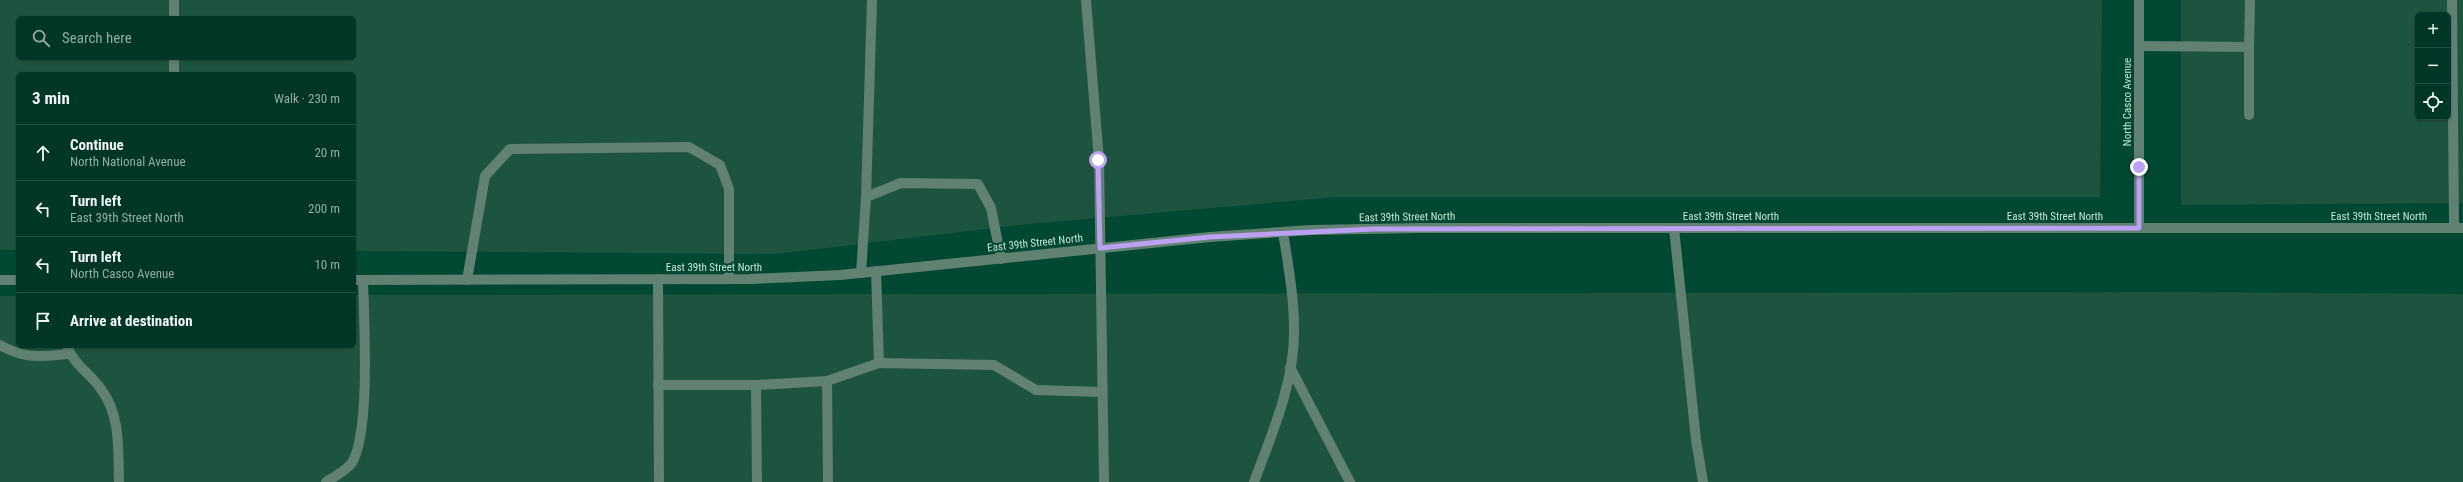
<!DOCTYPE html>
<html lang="en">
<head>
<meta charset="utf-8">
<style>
	:root { --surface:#003626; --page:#0a3e2e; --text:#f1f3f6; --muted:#95aba7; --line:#225043 }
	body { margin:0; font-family:"Roboto Condensed",sans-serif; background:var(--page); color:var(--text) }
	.controls { position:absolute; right:12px; top:12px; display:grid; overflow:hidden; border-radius:6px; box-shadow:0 1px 3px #0004 }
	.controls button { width:36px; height:36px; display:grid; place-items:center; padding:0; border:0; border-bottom:1px solid var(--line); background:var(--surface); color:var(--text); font:20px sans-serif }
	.stop { position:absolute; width:12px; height:12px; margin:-9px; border:3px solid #bca0f2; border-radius:50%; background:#fff }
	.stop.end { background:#bca0f2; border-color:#fff; box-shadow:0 1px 4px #0008 }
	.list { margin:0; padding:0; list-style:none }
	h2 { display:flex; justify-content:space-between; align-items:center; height:52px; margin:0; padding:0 16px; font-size:17px }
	h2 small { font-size:13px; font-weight:400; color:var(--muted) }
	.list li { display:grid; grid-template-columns:26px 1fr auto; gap:12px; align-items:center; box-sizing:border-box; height:56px; padding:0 16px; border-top:1px solid var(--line) }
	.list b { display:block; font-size:15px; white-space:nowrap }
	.list p { margin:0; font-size:13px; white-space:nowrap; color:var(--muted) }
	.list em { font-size:13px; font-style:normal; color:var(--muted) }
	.icon { flex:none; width:22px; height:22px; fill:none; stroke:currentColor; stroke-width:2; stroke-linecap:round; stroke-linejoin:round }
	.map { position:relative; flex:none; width:2463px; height:482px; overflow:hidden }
	.search { position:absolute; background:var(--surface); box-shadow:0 1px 3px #0004; left:16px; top:16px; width:340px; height:44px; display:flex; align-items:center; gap:10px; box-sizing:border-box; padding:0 14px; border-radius:6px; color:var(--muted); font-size:15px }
	.panel { position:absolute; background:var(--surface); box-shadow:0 1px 3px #0004; left:16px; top:72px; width:340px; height:276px; border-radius:6px }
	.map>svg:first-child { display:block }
	.built { fill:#1d543f; fill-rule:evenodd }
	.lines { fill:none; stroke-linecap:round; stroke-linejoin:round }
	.minor { stroke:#618172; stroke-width:10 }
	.route { stroke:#bca0f2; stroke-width:5 }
	.labels { text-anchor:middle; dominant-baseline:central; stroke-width:4; stroke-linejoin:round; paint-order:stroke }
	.street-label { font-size:11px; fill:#c5e4d5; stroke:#004832 }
</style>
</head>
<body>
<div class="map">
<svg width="2463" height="482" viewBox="0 0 2463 482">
	<rect width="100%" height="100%" fill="#004832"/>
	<!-- built -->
	<g class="built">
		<path d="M0,0h2102l-2,197h-764l-307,27 -254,30 -421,-3v-177h-336v176h-18zM18,18h336v40h-336z"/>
		<path d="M2181,0h282v203l-282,2zM2418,15h30v102h-30z"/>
		<path d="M2186,292l277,2v188h-2463v-186h18v50h336v-51z"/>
	</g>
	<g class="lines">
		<!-- minor -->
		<g class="minor">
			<path d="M1086,0l13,160 5,322"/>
			<path d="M2139,0v228"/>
			<path d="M2452,0l2,228"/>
			<path d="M174,18v-18"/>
			<path d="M2139,46l110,1 1,-47"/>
			<path d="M2249,47v68"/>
			<path d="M174,74v-16"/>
			<path d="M866,197l6,-197"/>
			<path d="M1674,228l22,212 7,42"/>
			<path d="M861,273l5,-76 35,-14 77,1 13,24 10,51"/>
			<path d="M658,279l1,203"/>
			<path d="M0,280h18"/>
			<path d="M354,280l396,-1 90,-4 370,-38 101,-7 109,-2h1043"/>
			<path d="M467,280l18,-104 25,-27 179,-2 31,18 9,24v90"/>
			<path d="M0,345c27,15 40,11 69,9"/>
			<path d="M67,346c6,18 24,28 34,43 20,27 17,61 18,93"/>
			<path d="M879,363l115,2 42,25 66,2"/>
			<path d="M1290,367l60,115"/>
			<path d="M827,381l1,101"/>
			<path d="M658,385h98l1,97"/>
			<path d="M756,385l71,-4 52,-18 -3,-92"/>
			<path d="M326,482c8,-5 19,-11 25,-18 20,-28 13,-146 12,-184"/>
			<path d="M1254,482c18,-48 41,-101 40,-153 0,-32 -6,-65 -11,-97"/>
		</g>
	</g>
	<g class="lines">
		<!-- route -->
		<path class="route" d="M1098,160l2,88 110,-11 164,-8 765,-1v-61"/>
	</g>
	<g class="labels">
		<!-- street labels -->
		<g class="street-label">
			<text transform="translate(2127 102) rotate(-90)">North Casco Avenue</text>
			<text x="1731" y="216">East 39th Street North</text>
			<text x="2055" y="216">East 39th Street North</text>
			<text x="2379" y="216">East 39th Street North</text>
			<text transform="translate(1407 217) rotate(-1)">East 39th Street North</text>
			<text transform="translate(1035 243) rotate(-6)">East 39th Street North</text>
			<text x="714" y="267">East 39th Street North</text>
		</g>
	</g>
</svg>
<div class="controls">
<button>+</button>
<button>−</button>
<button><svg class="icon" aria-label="locate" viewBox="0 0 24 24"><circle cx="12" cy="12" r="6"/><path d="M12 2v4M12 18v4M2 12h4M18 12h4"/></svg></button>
</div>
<div class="stop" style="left:1098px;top:160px"></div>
<div class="stop end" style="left:2139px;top:167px"></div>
<div class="search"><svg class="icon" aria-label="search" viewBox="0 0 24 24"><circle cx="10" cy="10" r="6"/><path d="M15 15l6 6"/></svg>Search here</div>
<section class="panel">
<h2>3 min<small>Walk · 230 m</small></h2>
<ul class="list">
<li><svg class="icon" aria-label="ahead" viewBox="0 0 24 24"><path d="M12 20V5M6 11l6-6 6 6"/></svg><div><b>Continue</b><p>North National Avenue</p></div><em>20 m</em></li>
<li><svg class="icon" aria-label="left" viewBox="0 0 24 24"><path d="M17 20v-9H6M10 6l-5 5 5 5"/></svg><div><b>Turn left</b><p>East 39th Street North</p></div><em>200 m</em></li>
<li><svg class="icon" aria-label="left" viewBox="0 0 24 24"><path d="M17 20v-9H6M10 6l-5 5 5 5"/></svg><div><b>Turn left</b><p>North Casco Avenue</p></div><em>10 m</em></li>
<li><svg class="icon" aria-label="arrive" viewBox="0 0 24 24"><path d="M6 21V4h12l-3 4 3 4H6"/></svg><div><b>Arrive at destination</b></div></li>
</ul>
</section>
</div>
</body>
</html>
